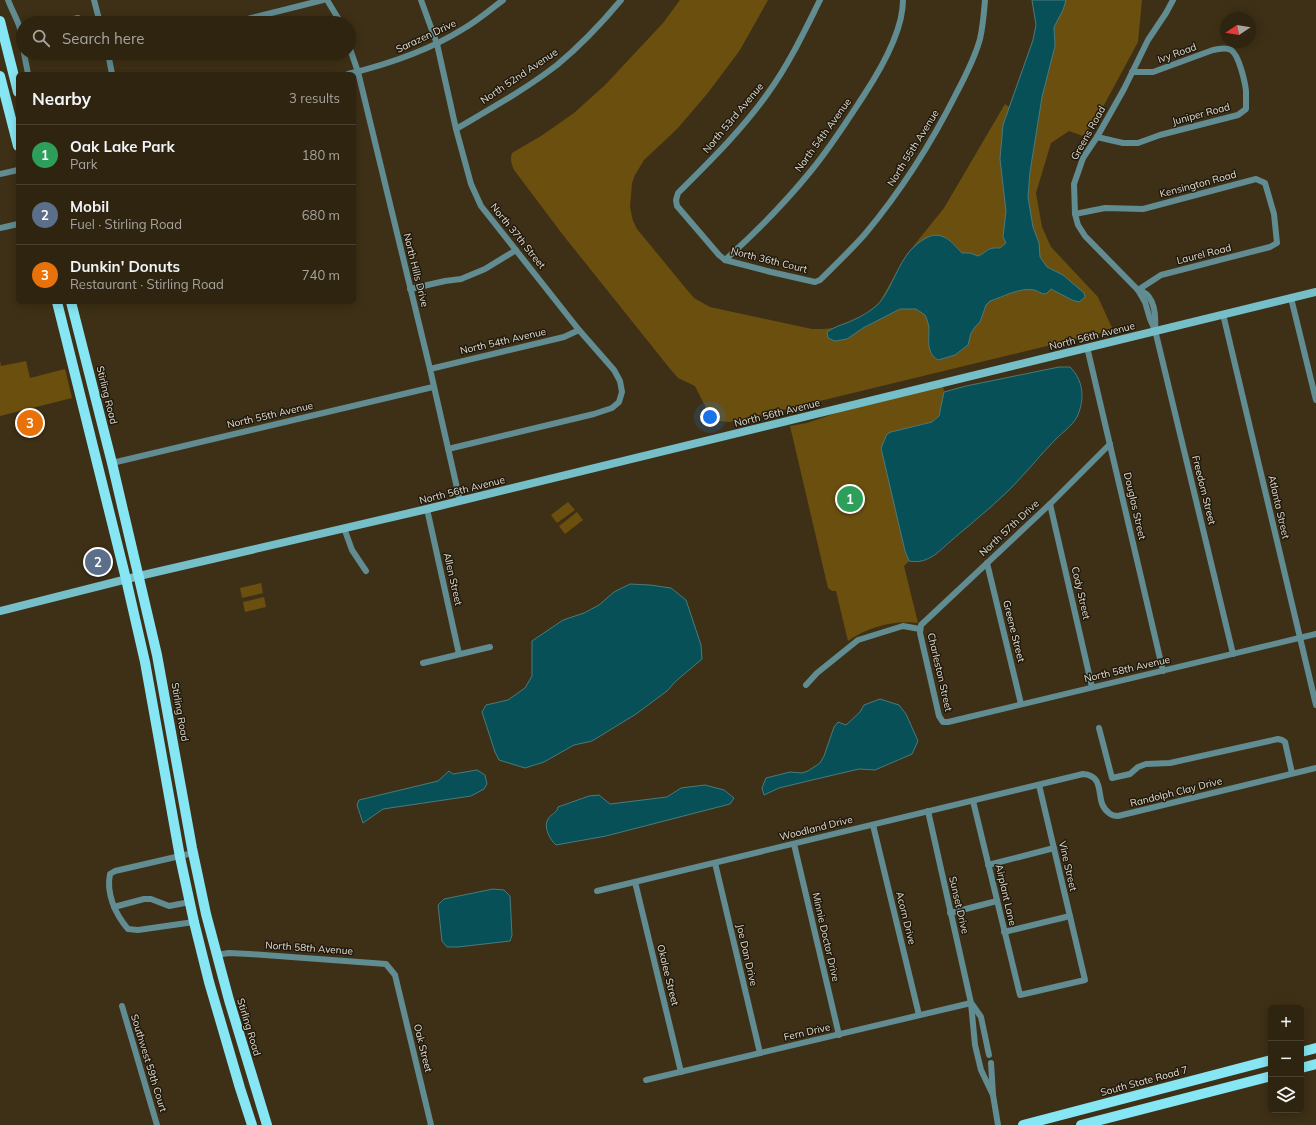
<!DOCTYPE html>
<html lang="en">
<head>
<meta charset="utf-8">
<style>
	:root { --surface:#2e2410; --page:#3a301e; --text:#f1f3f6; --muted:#a7a49f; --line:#494130; --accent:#b45309 }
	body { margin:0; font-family:Mulish,sans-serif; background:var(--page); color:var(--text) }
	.controls { position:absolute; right:12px; bottom:12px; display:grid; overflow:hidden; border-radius:6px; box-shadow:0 2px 10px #0003 }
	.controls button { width:36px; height:36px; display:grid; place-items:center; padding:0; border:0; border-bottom:1px solid var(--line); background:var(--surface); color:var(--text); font:20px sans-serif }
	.compass { position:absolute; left:1220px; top:12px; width:36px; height:36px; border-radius:50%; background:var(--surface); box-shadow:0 2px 10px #0003; rotate:258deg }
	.you { position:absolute; left:710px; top:417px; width:14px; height:14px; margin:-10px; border:3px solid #fff; border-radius:50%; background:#1a73e8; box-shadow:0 0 0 6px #1a73e833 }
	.badge { display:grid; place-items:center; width:26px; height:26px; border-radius:50%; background:var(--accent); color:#fff; font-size:13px; font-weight:700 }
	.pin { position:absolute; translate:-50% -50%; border:2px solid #fff; box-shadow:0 1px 4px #0006 }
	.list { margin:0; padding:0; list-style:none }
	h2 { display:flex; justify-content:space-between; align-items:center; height:52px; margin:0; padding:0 16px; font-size:17px }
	h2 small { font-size:13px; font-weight:400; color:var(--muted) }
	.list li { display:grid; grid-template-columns:26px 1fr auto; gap:12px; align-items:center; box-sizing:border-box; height:60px; padding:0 16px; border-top:1px solid var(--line) }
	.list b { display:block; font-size:15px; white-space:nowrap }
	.list p { margin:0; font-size:13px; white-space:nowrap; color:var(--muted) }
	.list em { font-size:13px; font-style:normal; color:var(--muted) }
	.icon { flex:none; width:22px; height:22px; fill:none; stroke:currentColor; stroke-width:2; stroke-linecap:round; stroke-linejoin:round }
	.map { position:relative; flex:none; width:1316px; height:1125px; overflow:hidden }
	.search { position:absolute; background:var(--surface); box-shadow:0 2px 10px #0003; left:16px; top:16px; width:340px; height:44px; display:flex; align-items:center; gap:10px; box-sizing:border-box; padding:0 14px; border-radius:22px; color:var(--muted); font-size:15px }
	.panel { position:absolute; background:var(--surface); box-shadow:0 2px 10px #0003; left:16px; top:72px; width:340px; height:232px; border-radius:6px }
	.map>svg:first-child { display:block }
	.green { fill:#6b4f0f }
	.water { fill:#075058; stroke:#497a7b }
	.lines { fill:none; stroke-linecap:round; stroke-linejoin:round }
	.street { stroke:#608c92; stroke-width:6 }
	.secondary { stroke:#76bfc9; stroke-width:8 }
	.primary { stroke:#86e6f3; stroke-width:10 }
	.labels { text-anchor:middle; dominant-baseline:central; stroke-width:3; stroke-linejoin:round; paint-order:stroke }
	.street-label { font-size:10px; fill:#e3dbcc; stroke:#201a0e }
</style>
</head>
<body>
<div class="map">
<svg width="1316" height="1125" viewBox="0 0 1316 1125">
	<rect width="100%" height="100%" fill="#3e3016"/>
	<!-- green -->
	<g class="green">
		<path d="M680,0h88l-28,50 -33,44 -30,35 -33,31 -9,15 -3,8 -2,24 3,14 4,8 51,62 6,7 16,9 102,22h11l10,-1 30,-12 16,-13 28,-49 37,-46 61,-104 4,3 24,-67 3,-15 -4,-25h110l-4,42 -41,76 -14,18 -14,-5 -18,12 -15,50 6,34 9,20 47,50 15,33 -376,91 -9,1 -8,-1 -7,-4 -5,-5 -13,-26 -17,-8 -7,-8 -108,-135 -49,-65c-3,-7 -4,-11 -2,-17l29,-17 33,-23 31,-28 58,-62z"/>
		<path d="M0,361l1,5 25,-5 4,17 35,-9 7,29 -72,18z"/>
		<path d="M943,385l1,7 -5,24 -7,6 -41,10 -9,16 23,103 4,10 -5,5 14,57c-24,-3 -50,4 -70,18l-12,-50h-4l-4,-3 -38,-162 17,-3 41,-14z"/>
		<path d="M568,502l7,8 -18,13 -6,-8z"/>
		<path d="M577,512l6,8 -18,14 -6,-8z"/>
		<path d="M261,583l2,10 -21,5 -2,-10z"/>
		<path d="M264,597l2,10 -21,5 -2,-10z"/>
	</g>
	<!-- water -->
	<g class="water">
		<path d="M1032,0h34l-3,10 -9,17 1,19 -13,51 -12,75 -2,25 5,30 6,16 1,14 7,10 16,8 21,18 1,4 -6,5 -7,-2 -21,-11 -5,5c-5,0 -8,-3 -12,-4 -14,-3 -31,7 -44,11l-4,4 -6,17 -5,5 -4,6 -3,12 -13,10 -17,5c-12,-7 -9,-21 -9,-33 -1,-4 -2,-8 -4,-12l-9,-6h-16l-37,19 -16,11 -12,2 -7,-3 -1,-6c7,-5 14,-7 22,-10 11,-5 23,-11 31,-20 17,-22 19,-49 46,-64 6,-3 11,-4 18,-1 7,3 12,10 18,16h8l8,3c10,-4 8,-9 22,-8l6,-5 -3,-6 3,-26 -6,-52 3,-34 30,-85 3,-15z"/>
		<path d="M1059,367h11c12,12 15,28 9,45 -3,11 -15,19 -23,27 -16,16 -30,34 -46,50 -23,23 -50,43 -74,65 -9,6 -16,9 -27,7l-4,-10 -24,-103 6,-14 4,-2 41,-10 7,-6 5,-24 22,-6z"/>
		<path d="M630,584l20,1 21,3 15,12 15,45 1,14 -26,22 -9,10 -31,23 -44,27 -18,4 -30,17 -19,6 -26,-8 -4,-8 -13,-40 4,-7 22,-5 17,-12 7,-12v-35l31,-21 21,-7 15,-8 15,-13z"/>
		<path d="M880,699l19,6 7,9 12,27 -6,13 -37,16 -16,-1 -51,12 -29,7 -15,7 -2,-7 4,-10 24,-6 12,1 6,-2 12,-8 4,-7 10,-29 4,-5 8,3 14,-13 4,-7z"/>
		<path d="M477,770l8,5 2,9 -3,5 -13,7 -88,13 -20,14 -6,-18 2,-5 79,-19 11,-10 4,3z"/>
		<path d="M705,785l19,5 10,8 -4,6 -124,32 -50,9c-6,-5 -13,-18 -8,-26 3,-5 9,-6 10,-12l31,-11 10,-1 11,9 57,-7 14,-9z"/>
		<path d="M493,889l11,1 6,6 2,39 -2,6 -52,6h-11l-5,-6 -4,-36 6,-6z"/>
	</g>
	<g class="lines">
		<!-- street -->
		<g class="street">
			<path d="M8,0c7,18 13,24 15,44"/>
			<path d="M94,0l6,23"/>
			<path d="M327,0l14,23"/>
			<path d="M421,0l16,44 19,85 15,55 10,22 98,124 35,40 6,11 2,11 -3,10 -7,6 -18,6 -146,35"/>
			<path d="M820,0c-16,32 -31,64 -52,93 -26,37 -59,69 -90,100l-2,7 1,6 42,49 6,5 46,12 44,10 5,-2c15,-15 31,-30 45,-46 36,-43 67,-92 92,-142 9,-17 18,-35 23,-53 3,-13 4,-26 5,-39"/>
			<path d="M1173,0l-7,13 -18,27 -24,49 -27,48 -14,21 -9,26 1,30 3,11 7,11 53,54 7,12 5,17 5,11 78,324"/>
			<path d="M56,23l22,-5"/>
			<path d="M232,23l91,-23"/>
			<path d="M349,46l9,26 72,297 30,132"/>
			<path d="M24,53l4,21"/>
			<path d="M108,53l4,21"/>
			<path d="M348,74c41,-10 80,-23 115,-45 14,-8 27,-19 40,-29"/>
			<path d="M456,129c34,-20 70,-40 101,-64 24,-20 44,-41 64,-65"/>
			<path d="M1097,137l26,6h15l22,-8 78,-20 8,-6c0,-6 0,-12 0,-18 -1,-9 -7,-36 -15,-41 -6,-3 -11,-1 -18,0l-60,22h-21"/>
			<path d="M0,174l18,-4"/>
			<path d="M1075,214l30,-6 38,1 113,-30 9,4 9,31 3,29 -7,4 -109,28 -23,15"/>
			<path d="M0,228l18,-4"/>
			<path d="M725,260c30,-27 59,-56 85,-88 20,-24 37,-51 54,-77 17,-26 39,-64 39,-95"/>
			<path d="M410,289l35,-8 16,-2 24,-10 31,-19"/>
			<path d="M1138,290c17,4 18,26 17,40"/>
			<path d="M1291,298l25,102"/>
			<path d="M1223,314l93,391"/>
			<path d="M1087,347l76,324"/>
			<path d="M430,369l134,-32 15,-7"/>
			<path d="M1110,444l-60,60 -129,121 -1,8 19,83 4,6h5l368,-88"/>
			<path d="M112,463l321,-76"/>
			<path d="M1050,504l42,183"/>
			<path d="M427,509l32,145"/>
			<path d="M344,528l8,22 14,21"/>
			<path d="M987,563l34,141"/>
			<path d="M423,663l67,-16"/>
			<path d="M806,685l11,-12 41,-33 45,-14 17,3"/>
			<path d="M1099,728l13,50 18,-4 8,-7 8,-3 24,-1 108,-24 4,1 3,2 7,31"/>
			<path d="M973,801l47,194 65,-15 -46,-195"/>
			<path d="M928,811l43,192 4,42 6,25 12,25"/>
			<path d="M873,825l46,190"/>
			<path d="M794,844l45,191"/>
			<path d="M193,853l-78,18 -5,3c-4,19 5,40 18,55l10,1 56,-8"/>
			<path d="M715,863l45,190"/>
			<path d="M988,865l66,-17"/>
			<path d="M635,882l46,190"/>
			<path d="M597,891l486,-117c25,2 10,28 26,39 2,2 6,3 9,3l198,-48"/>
			<path d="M114,907l30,-8h7l18,7 21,-4"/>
			<path d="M950,913l47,-12"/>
			<path d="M1004,932l66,-16"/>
			<path d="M216,955l13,-2 20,1 137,10 9,11 36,150"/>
			<path d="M972,1004l9,13 8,38"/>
			<path d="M122,1006l35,119"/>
			<path d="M991,1063l2,32 5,30"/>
			<path d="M646,1080l325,-77"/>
		</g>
		<!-- secondary -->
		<path class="secondary" d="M0,611l139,-35 288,-67 889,-217"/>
		<!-- primary -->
		<g class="primary">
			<path d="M0,21l18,71"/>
			<path d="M0,76l18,70"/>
			<path d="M57,302l69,277 19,83 35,195 14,65 15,60 31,106 12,37"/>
			<path d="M71,302l41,161 45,192 35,193 14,66 23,86 38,125"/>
			<path d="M1301,1052l15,-4"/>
			<path d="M1301,1068l15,-4"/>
			<path d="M1023,1125l248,-65"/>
			<path d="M1081,1125l190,-49"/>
		</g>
	</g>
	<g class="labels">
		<!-- street labels -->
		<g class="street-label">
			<text transform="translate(426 36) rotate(-25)">Sarazen Drive</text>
			<text transform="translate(1177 53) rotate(-20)">Ivy Road</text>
			<text transform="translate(519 76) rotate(-34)">North 52nd Avenue</text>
			<text transform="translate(1201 114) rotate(-15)">Juniper Road</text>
			<text transform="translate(733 118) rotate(-50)">North 53rd Avenue</text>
			<text transform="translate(1088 133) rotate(-61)">Greens Road</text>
			<text transform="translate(823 135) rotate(-54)">North 54th Avenue</text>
			<text transform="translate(913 148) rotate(-58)">North 55th Avenue</text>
			<text transform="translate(1198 184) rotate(-15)">Kensington Road</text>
			<text transform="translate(518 236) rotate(51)">North 37th Street</text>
			<text transform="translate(1204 254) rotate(-14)">Laurel Road</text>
			<text transform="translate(769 260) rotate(14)">North 36th Court</text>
			<text transform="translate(416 270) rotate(76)">North Hills Drive</text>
			<text transform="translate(1092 336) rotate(-14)">North 56th Avenue</text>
			<text transform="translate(503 341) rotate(-13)">North 54th Avenue</text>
			<text transform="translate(107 395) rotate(76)">Stirling Road</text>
			<text transform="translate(777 413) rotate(-14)">North 56th Avenue</text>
			<text transform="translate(270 415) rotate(-13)">North 55th Avenue</text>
			<text transform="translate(462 490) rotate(-14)">North 56th Avenue</text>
			<text transform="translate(1204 490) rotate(76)">Freedom Street</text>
			<text transform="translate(1135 506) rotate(77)">Douglas Street</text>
			<text transform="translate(1279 507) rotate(77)">Atlanta Street</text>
			<text transform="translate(1009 528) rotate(-43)">North 57th Drive</text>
			<text transform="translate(453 579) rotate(77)">Allen Street</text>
			<text transform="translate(1081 593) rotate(77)">Cody Street</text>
			<text transform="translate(1014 631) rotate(76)">Greene Street</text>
			<text transform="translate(1127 669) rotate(-13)">North 58th Avenue</text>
			<text transform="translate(940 672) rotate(77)">Charleston Street</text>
			<text transform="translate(180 712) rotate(80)">Stirling Road</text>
			<text transform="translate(1176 792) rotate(-14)">Randolph Clay Drive</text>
			<text transform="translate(816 828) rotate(-14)">Woodland Drive</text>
			<text transform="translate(1068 866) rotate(77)">Vine Street</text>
			<text transform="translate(1006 895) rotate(77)">Airplant Lane</text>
			<text transform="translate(959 905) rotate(77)">Sunset Drive</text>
			<text transform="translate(906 918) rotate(76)">Acorn Drive</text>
			<text transform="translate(826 937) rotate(77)">Minnie Doctor Drive</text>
			<text transform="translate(309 948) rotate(4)">North 58th Avenue</text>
			<text transform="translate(747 955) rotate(77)">Joe Dan Drive</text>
			<text transform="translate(668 975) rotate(76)">Okalee Street</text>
			<text transform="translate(249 1027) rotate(73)">Stirling Road</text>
			<text transform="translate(807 1032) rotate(-13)">Fern Drive</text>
			<text transform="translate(423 1048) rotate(76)">Oak Street</text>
			<text transform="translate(149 1063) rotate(73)">Southwest 59th Court</text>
			<text transform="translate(1144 1081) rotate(-15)">South State Road 7</text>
		</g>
	</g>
</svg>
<div class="controls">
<button>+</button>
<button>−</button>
<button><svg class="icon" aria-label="layers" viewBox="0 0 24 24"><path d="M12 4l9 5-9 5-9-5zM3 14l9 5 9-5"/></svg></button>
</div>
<svg class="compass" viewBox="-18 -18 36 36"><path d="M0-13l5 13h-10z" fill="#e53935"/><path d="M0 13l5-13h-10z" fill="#a7a49f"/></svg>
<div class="you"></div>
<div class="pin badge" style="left:850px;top:499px;background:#2e9e5b">1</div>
<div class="pin badge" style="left:98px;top:562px;background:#5c6f8a">2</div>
<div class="pin badge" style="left:30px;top:423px;background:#e8710a">3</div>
<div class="search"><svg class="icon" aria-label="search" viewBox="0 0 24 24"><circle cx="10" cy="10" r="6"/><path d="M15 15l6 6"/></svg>Search here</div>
<section class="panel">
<h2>Nearby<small>3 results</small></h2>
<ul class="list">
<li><span class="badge" style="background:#2e9e5b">1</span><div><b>Oak Lake Park</b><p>Park</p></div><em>180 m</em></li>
<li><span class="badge" style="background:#5c6f8a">2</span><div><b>Mobil</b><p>Fuel · Stirling Road</p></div><em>680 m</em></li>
<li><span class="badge" style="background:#e8710a">3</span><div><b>Dunkin' Donuts</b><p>Restaurant · Stirling Road</p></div><em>740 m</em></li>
</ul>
</section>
</div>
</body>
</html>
